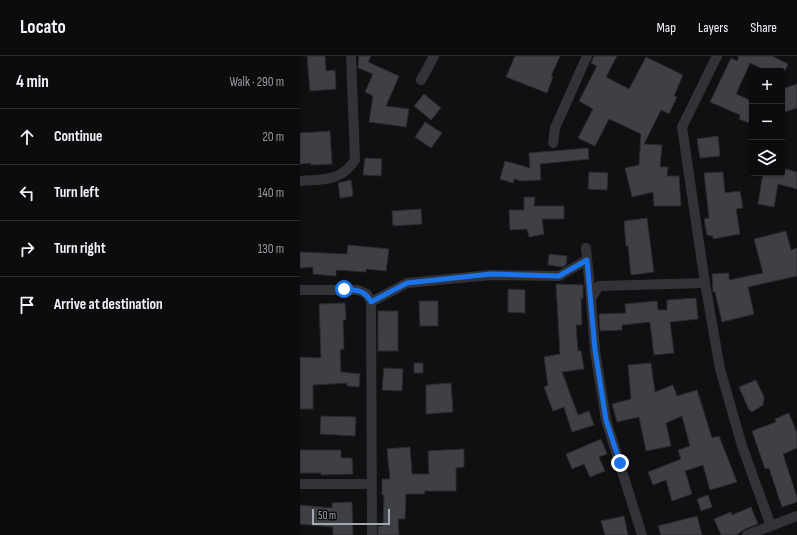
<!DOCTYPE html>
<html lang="en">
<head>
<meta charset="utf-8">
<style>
	:root { --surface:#0c0c0e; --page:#1a1a1c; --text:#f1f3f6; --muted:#9a9b9e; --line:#2c2c2e }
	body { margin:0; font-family:"Sofia Sans Condensed",sans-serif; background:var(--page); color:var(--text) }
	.controls { position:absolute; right:12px; top:12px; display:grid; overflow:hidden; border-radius:4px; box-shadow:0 1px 3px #0004 }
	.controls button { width:36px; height:36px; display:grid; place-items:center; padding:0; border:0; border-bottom:1px solid var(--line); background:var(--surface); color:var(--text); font:20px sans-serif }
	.scale { position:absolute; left:12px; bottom:10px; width:78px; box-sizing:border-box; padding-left:4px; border:2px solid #a2a8b2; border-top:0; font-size:11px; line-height:14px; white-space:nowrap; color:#a2a8b2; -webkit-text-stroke:3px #0b0b0d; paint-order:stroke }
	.stop { position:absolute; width:12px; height:12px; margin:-9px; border:3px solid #1a73e8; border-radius:50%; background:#fff }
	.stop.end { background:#1a73e8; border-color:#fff; box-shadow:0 1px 4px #0008 }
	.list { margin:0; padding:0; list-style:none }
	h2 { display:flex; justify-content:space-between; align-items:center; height:52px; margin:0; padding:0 16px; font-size:17px }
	h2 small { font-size:13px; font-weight:400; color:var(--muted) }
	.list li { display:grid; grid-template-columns:26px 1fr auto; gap:12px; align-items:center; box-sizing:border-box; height:56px; padding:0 16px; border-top:1px solid var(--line) }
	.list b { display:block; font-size:15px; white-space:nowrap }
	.list em { font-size:13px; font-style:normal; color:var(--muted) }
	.icon { flex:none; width:22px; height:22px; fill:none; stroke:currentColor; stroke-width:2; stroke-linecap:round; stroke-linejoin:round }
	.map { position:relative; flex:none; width:497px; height:479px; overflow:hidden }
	header { display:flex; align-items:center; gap:24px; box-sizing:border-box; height:56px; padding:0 20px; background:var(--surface); border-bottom:1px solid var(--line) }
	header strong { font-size:19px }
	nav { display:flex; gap:22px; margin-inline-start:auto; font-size:14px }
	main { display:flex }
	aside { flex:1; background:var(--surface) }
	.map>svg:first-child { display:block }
	.building { fill:#3f4045; stroke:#2a2b2e }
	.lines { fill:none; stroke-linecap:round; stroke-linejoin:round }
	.minor { stroke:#313337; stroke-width:10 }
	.route { stroke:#1a73e8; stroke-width:5 }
</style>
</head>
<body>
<header>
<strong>Locato</strong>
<nav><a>Map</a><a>Layers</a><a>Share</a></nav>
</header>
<main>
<aside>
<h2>4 min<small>Walk · 290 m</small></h2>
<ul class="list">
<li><svg class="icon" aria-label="ahead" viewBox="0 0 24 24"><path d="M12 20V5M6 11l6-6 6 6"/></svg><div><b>Continue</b></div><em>20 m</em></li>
<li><svg class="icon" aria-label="left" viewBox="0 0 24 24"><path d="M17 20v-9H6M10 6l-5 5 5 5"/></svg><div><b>Turn left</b></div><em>140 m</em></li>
<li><svg class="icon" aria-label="right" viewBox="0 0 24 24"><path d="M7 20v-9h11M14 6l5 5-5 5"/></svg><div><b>Turn right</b></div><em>130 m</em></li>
<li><svg class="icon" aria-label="arrive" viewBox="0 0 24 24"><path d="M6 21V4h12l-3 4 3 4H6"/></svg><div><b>Arrive at destination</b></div></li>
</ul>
</aside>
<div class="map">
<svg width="497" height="479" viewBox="0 0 497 479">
	<rect width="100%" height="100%" fill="#101012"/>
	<!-- building -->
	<g class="building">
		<path d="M7,0h18l1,15 9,-1 1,19 -26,2z"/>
		<path d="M59,0h12l-3,6 31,14 -13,30 23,3 -3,18 -37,-5 4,-26 -8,-4 8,-18 -15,-6z"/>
		<path d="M215,0h45l-9,20 2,1 -6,16 -41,-16z"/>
		<path d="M294,0h23l-11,21 23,12 17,-32 37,18 -9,21 3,1 -8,17 -8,-4 -17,34 18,1 -2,22h8l-1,9h12l2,30h-27l-1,-14 -21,5 -7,-29 14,-3 2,-31 -32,-15 -14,27 -17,-8 15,-29 -14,-8 18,-35 -6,-3z"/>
		<path d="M437,0h35l16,8 -3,7h-18l-17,-8 -14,31 16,7v23l-13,-5 1,-4 -30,-13 21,-44 6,3 2,-4z"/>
		<path d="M497,28v24l-12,4 -3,-9v-14z"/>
		<path d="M124,38l17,14 -10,12 -17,-14z"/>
		<path d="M125,66l17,11 -11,15 -16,-11z"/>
		<path d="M30,75l2,33 -21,1v-2l-11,1v-31z"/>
		<path d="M418,80l2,20 -20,2 -3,-19z"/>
		<path d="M288,92l1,11 -49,5 1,16 -19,1 -8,-2 -1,4 -13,-4 5,-18 25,7 -1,-15z"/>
		<path d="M65,102l17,1 -1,17 -18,-1z"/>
		<path d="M482,112l15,4v17l-19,-5 -4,23 -16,-3 5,-31h19z"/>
		<path d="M289,116l19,1 -1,17 -19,-1z"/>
		<path d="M423,116l2,21 15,-2 3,17 -7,1 4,25 -27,5v-3l-6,-1 -3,-16 5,-1 -5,-45z"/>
		<path d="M51,124l2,16 -13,2 -2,-15z"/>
		<path d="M224,141h11l-1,9h30v13h-22l2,15 -15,3 -2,-8 -17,1 -1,-20h15z"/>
		<path d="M121,153l1,15 -29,2 -1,-15z"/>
		<path d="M347,162l7,54 -23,3 -3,-29h-2l-2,-25z"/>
		<path d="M486,175l5,19 6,-2v28l-49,11 6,27 -32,8 -7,-30h-2l-1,-18 17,-1v7l34,-7 -9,-34z"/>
		<path d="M48,189l41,4 -3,22 -20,-2v3l-30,-2v6l-23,-2v-7l-13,1v-16l47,2z"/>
		<path d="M249,198l18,2 -1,9 -4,2 -14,-2z"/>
		<path d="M256,228l27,1v14l-2,-1 1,27h-6l2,26h3l3,18 -22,3 16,43 11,-4 5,14 -22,7 -8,-25 -11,4 -9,-24 4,-2 -4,-28 16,-3z"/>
		<path d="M208,233l17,1v23l-17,-1z"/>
		<path d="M396,242l2,21 -28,3 4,31 -20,2 -4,-33 -28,3v5l-22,1 -1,-17 27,-1 -1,-9 32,-3 1,9h9v-10z"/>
		<path d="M119,245h19v25h-18z"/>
		<path d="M45,247l1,17h-3l1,29 -4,1 1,22 19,2 -1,13 -12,-1v-3l-34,2v24h-13v-52l19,1 2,-1 -2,-53z"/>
		<rect x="78" y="255" width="20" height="40"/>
		<rect x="114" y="307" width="9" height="10"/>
		<path d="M351,307l4,29 18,-7 4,11 20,-6 15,48 7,-2 18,46 -27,8 -7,-25 -18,6 7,23 -20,7 -6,-21 -13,5 -5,-13 33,-13 -3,-9 12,-4 -8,-30 -16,7 5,23 -25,5 -7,-34 -22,5 -5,-18 19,-5 -3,-34z"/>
		<path d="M84,312l19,1 -1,22 -20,-1z"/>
		<path d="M456,324l8,17 -1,8 -11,7 -3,-2 -10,-23z"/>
		<path d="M151,327l2,29 -27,2v-29z"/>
		<path d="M489,357l8,20v15l-14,6 14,43v5l-15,5 -13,-39 -4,1 -13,-38 24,-9 -1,-3z"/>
		<path d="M21,360l35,1 -1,19 -35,-2z"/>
		<path d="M301,383l6,15 -8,3 6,14 -15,6 -6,-13 -12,5 -6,-15z"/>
		<path d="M110,391l2,27h17l-1,-23 36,-2v18l-8,1v23h-32l1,3h-19l-1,25h-7l1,16h-21v-9h5l1,-31h-2v-16h8l-3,-30z"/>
		<path d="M0,394h41v8h11l1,16 -32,1v-2h-21z"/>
		<path d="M408,439l4,12 -11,4 -4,-12z"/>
		<path d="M52,446l1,33h-20v-8l-33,-3v-19l32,3v-5z"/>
		<path d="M451,451l7,17 -13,5 -9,6h-15l-7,-16 17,-7 1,3z"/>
		<path d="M324,460l4,19h-23l-4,-14z"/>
		<path d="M397,460l5,19h-41l-3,-9z"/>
	</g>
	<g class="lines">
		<!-- minor -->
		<g class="minor">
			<path d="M417,0l-35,71 23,156 15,86 22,77 29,80"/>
			<path d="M121,24l13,-24"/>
			<path d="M253,87l2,-15 32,-72"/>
			<path d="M0,125c25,-2 40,1 55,-21l-4,-104"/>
			<path d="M286,192l5,51"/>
			<path d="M0,234h58l9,4 4,8 1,233"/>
			<path d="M71,246l36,-19 84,-8 68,1 28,-16"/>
			<path d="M0,428h71"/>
			<path d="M342,479l-36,-115 -11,-69 -4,-52 8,-13 106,-3"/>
			<path d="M447,479l50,-19"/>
		</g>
	</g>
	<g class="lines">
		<!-- route -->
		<path class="route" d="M44,233c13,1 21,1 27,13l36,-19 84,-9 68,2 28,-16 8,90 11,70 14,43"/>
	</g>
</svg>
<div class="controls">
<button>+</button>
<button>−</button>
<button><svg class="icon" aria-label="layers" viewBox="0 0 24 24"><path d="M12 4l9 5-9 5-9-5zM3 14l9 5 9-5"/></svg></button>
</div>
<div class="scale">50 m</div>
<div class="stop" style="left:44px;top:233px"></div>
<div class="stop end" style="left:320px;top:407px"></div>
</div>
</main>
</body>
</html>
